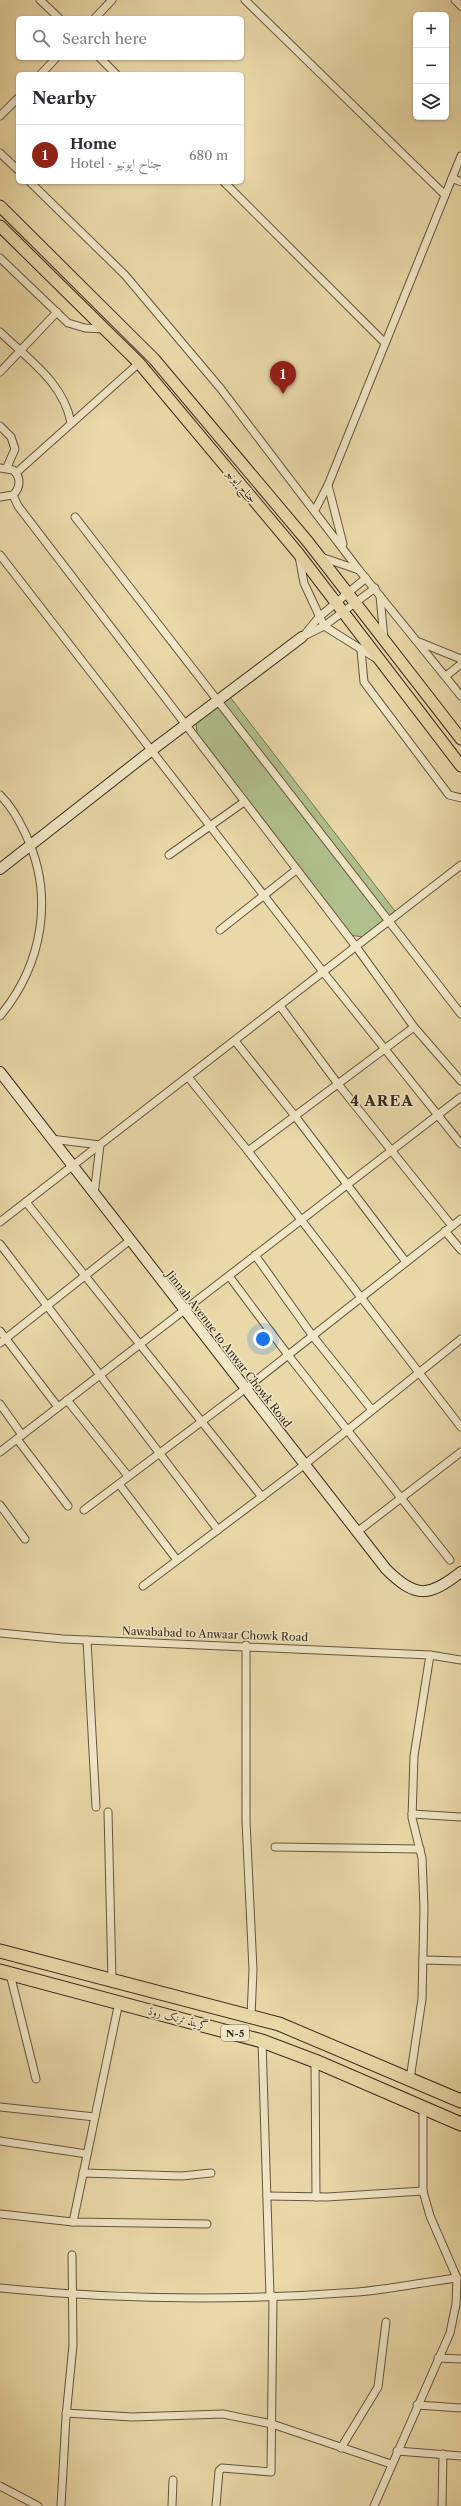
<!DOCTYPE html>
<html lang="en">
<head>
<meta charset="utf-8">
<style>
	:root { --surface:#fff; --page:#f7f7f7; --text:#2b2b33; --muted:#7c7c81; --line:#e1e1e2; --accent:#8f2418 }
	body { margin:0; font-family:"Libre Caslon Text",Amiri,serif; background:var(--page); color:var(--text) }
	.controls { position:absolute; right:12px; top:12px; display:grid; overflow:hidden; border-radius:6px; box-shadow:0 1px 3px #0004 }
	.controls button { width:36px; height:36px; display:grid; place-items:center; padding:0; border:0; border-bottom:1px solid var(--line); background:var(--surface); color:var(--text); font:20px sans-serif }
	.you { position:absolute; left:263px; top:1339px; width:14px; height:14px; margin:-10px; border:3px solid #fff; border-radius:50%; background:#1a73e8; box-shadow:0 0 0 6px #1a73e833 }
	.badge { display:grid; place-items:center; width:26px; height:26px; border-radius:50%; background:var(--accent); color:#fff; font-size:13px; font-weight:700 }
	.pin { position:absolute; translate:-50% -33px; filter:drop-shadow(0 1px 2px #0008) }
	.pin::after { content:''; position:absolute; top:21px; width:14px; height:12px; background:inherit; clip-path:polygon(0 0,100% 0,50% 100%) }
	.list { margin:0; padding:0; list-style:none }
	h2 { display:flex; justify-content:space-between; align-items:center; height:52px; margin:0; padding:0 16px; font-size:17px }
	h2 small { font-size:13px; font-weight:400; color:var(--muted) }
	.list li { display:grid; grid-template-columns:26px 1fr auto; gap:12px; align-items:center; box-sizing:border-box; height:60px; padding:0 16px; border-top:1px solid var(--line) }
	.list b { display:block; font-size:15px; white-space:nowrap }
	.list p { margin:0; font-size:13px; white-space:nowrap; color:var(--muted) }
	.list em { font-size:13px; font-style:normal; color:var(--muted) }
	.icon { flex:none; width:22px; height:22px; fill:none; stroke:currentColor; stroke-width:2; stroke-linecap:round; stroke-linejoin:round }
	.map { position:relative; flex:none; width:461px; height:2506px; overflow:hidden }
	.search { position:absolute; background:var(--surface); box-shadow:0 1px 3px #0004; left:16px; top:16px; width:228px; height:44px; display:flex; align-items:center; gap:10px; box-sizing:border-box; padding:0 14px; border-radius:6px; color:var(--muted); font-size:15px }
	.panel { position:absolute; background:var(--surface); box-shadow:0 1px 3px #0004; left:16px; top:72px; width:228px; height:112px; border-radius:6px }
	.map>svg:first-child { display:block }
	.green { fill:#b0c08c; stroke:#747554 }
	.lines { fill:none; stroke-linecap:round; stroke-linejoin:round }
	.street-casing { stroke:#64563f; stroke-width:9 }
	.secondary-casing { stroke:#382a1c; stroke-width:12 }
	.primary-casing { stroke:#382a1c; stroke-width:13 }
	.highway-casing { stroke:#382a1c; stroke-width:15 }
	.street { stroke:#f1e6c6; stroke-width:7 }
	.secondary { stroke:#f1e6c6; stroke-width:10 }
	.primary { stroke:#e9d8a8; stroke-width:11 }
	.highway { stroke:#e9d8a8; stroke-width:13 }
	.labels { text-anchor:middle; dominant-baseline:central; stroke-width:3; stroke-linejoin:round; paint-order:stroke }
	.shield { fill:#f1e6c6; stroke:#70624f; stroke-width:1 }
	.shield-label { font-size:10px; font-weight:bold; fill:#382a1c }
	.street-label { font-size:11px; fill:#382a1c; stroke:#f1e6c6 }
	.district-label { font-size:15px; font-weight:bold; letter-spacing:1px; fill:#382a1c; stroke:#f1e6c6 }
</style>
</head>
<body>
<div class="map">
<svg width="461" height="2506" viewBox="0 0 461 2506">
	<rect width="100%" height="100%" fill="#e9d8a8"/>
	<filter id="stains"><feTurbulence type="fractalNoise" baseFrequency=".005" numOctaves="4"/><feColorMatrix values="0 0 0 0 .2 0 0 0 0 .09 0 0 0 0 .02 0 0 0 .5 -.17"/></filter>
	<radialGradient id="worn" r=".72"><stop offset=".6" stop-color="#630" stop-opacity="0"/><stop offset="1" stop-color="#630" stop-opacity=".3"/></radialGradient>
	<!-- green -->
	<path class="green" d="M230,697l165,214 -33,26 -11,-2 -154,-202 -1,-11z"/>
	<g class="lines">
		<defs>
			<g id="street">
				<path d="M40,0l19,18"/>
				<path d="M245,0l200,195"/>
				<path d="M455,0l6,6"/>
				<path d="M95,18l17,-18"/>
				<path d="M100,58l16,16"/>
				<path d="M41,74l15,-16"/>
				<path d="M0,116l18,-18"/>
				<path d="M0,153l18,17"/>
				<path d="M452,178l9,4"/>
				<path d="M30,182l95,93 96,114 138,181 102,126"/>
				<path d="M224,182l161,161"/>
				<path d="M0,258l68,65 17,5 19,1"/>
				<path d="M0,332c28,27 64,51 71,91"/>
				<path d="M0,372l57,-60"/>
				<path d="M0,426l11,11 4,12 -8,18"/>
				<path d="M0,468l13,2c8,7 8,17 0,25l-13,2"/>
				<path d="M16,473l123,-110"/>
				<path d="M328,485l15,59"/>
				<path d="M13,495l5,11 339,442 57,79 47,54"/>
				<path d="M315,510l13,-25 133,-329"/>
				<path d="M75,517l386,497"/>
				<path d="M0,555l324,418 137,171"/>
				<path d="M299,556l5,27 20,43 53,33"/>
				<path d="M321,557l38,13"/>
				<path d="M380,596l4,43"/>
				<path d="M305,634l14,-17 47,-39"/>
				<path d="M302,637l22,-11 51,-38"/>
				<path d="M419,642l42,17"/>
				<path d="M361,650l3,32 85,113 12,3"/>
				<path d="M446,676l15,-12"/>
				<path d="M0,795c11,11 19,25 25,38 30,62 18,131 -25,183"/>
				<path d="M169,855l75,-53"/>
				<path d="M220,930l76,-60"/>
				<path d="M280,1006l58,78 114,142"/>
				<path d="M235,1041l60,75 111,146"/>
				<path d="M188,1077l60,74 213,276"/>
				<path d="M51,1139l49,6 -6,50"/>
				<path d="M248,1151l166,-124"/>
				<path d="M26,1202l236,295"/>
				<path d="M0,1222l461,-357"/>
				<path d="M445,1231l16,19"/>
				<path d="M0,1244l218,286"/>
				<path d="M255,1255l57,80 60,75"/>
				<path d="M229,1276l59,79 162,205"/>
				<path d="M0,1331l58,76"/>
				<path d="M0,1343l129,-102"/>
				<path d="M67,1400l61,76"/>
				<path d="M0,1404l22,31"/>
				<path d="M17,1439l51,67"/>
				<path d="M0,1452l461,-355"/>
				<path d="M119,1484l58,76"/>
				<path d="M0,1505l25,34"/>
				<path d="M84,1510l161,-121 216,-170"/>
				<path d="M357,1532l104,-80"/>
				<path d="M143,1586l161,-121 157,-126"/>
				<path d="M0,1633l63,6 367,16"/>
				<path d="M87,1640l9,167"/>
				<path d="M246,1645v176l7,149 -2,46"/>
				<path d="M108,1812l4,168"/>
				<path d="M412,1814l49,3"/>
				<path d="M275,1847l145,2"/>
				<path d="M423,1960l38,1"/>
				<path d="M10,1974l26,105"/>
				<path d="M262,2041l8,255"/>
				<path d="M315,2061l1,136"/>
				<path d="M410,2079l12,-80 2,-91 -2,-50 -10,-40 2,-62 16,-101 31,5"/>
				<path d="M0,2107l95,10"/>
				<path d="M0,2141l87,13"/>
				<path d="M83,2173l99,3 29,-3"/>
				<path d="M267,2196l60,1 96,-6"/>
				<path d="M0,2214l73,8 134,2"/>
				<path d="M73,2222l46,-220"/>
				<path d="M0,2288c119,12 238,13 358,4 33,-3 66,-10 99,-14"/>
				<path d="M438,2358l23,1"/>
				<path d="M417,2405l44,3"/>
				<path d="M66,2413l66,4 91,-3 49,10 119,40"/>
				<path d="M341,2448l37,-61 8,-65"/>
				<path d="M397,2451l64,5"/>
				<path d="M0,2486l38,20"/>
				<path d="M61,2506l5,-89 7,-72 -1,-90"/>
				<path d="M172,2506l1,-26"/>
				<path d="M216,2506l3,-35 3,-3 49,4 2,-176"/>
				<path d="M374,2506l76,-173 6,-29 1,-26 -27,-62 -7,-25v-82"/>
				<path d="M442,2506l1,-52"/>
			</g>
			<g id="secondary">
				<path d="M0,869l152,-119 150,-113"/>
				<path d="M0,1072l386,497c30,30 43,28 75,3"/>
			</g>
			<g id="primary">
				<path d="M0,206l154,153 154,183 153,197"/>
				<path d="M0,226l139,137 159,190 163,213"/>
			</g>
			<g id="highway">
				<path d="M0,1951l279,73 182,77"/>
				<path d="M0,1971l262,70 53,20 146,63"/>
			</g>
		</defs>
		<!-- street casing -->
		<use href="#street" class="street-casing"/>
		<!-- secondary casing -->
		<use href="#secondary" class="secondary-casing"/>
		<!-- primary casing -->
		<use href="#primary" class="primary-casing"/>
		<!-- highway casing -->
		<use href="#highway" class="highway-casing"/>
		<!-- street -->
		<use href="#street" class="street"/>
		<!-- secondary -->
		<use href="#secondary" class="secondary"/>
		<!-- primary -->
		<use href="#primary" class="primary"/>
		<!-- highway -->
		<use href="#highway" class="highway"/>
	</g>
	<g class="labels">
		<!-- shield labels -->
		<rect class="shield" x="221" y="2025" width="28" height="16" rx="3"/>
		<g class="shield-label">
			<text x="235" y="2033">N-5</text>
		</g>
		<!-- street labels -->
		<g class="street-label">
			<text transform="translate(242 486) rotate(50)">جناح ایونیو</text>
			<text transform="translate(229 1349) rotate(52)">Jinnah Avenue to Anwar Chowk Road</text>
			<text transform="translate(215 1634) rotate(2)">Nawababad to Anwaar Chowk Road</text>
			<text transform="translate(178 2018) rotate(15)">گرینڈ ٹرنک روڈ</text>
		</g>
		<!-- district labels -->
		<g class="district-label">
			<text x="382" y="1100">4 AREA</text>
		</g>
	</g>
	<rect width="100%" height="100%" filter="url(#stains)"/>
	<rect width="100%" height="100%" fill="url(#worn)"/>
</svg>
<div class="controls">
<button>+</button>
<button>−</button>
<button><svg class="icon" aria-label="layers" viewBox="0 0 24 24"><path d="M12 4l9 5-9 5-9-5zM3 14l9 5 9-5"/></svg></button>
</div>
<div class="you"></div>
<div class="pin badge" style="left:283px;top:394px">1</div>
<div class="search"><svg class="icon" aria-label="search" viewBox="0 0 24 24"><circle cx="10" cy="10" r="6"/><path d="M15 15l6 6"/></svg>Search here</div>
<section class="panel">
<h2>Nearby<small></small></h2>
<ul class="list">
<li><span class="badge">1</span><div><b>Home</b><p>Hotel · جناح ایونیو</p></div><em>680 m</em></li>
</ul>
</section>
</div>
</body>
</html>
